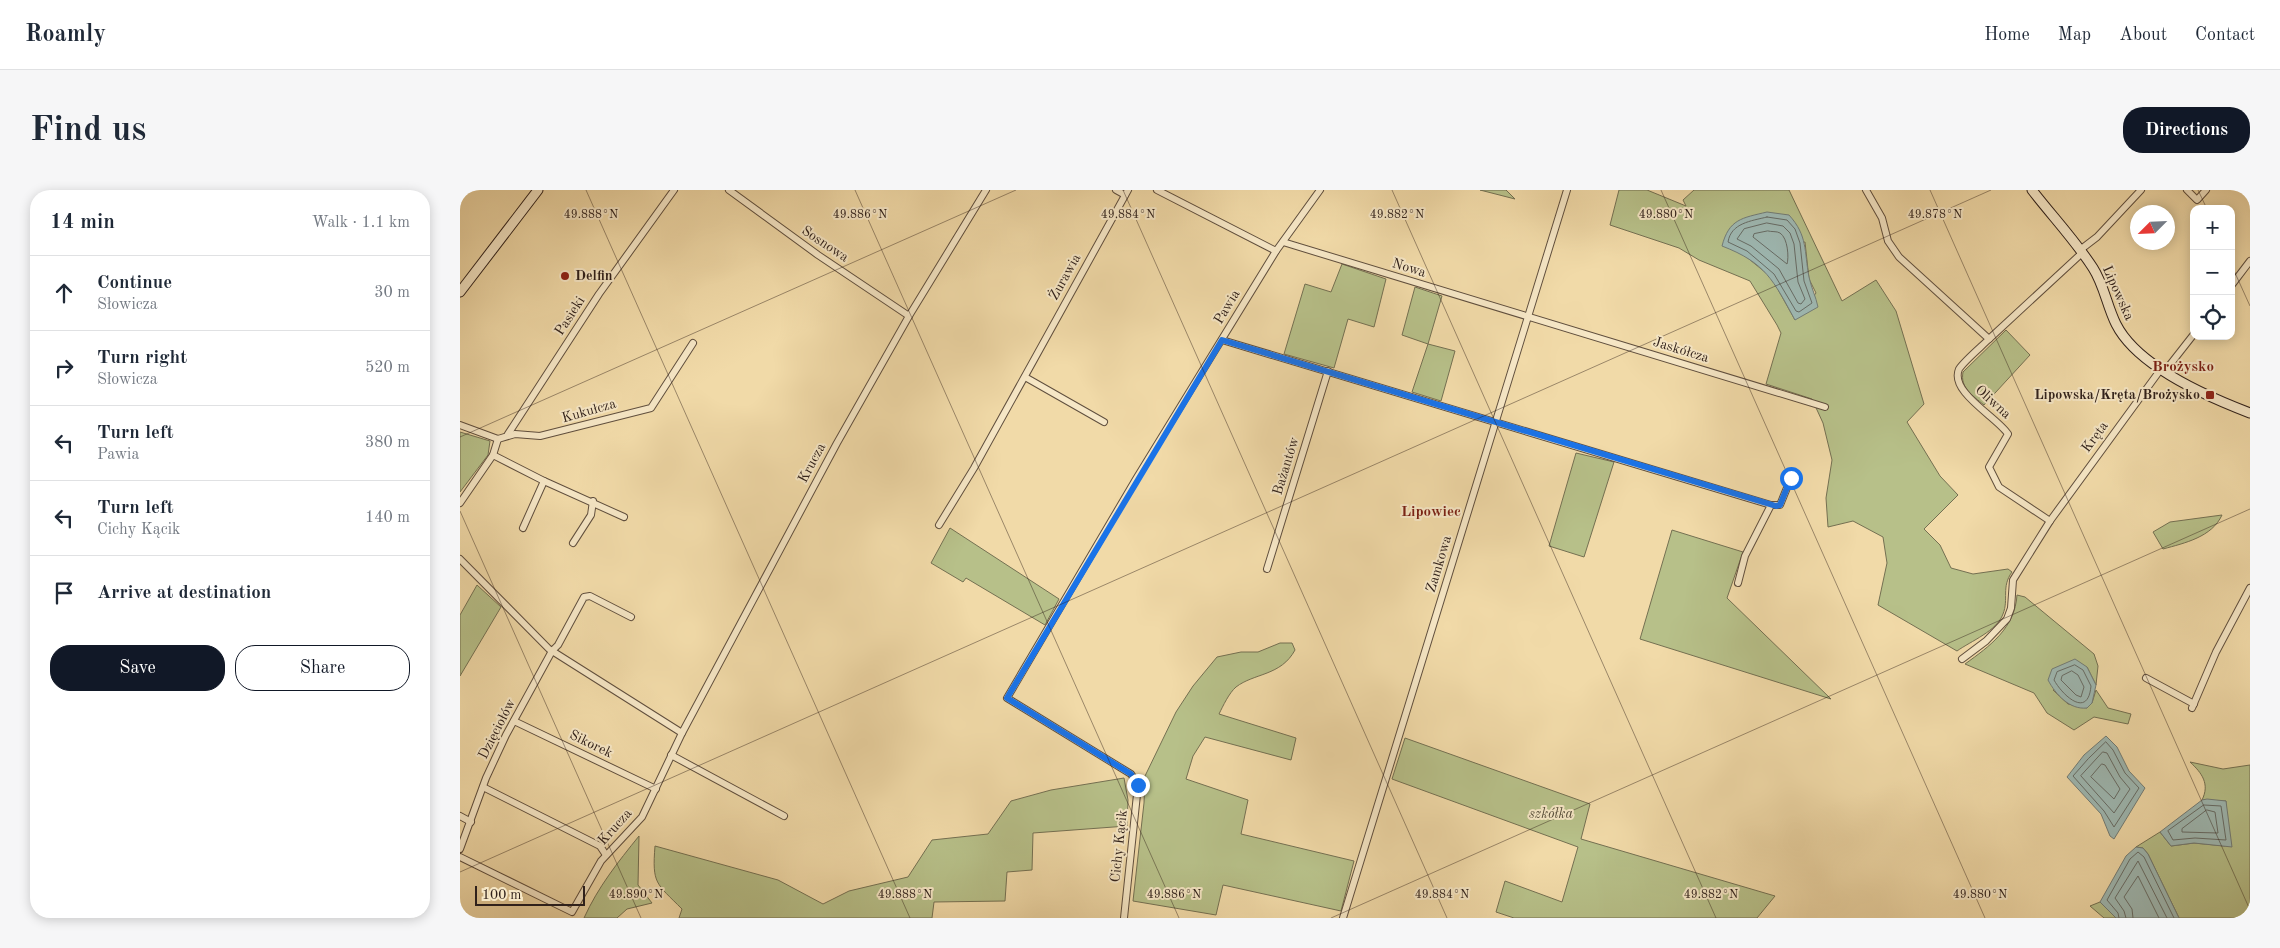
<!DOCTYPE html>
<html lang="en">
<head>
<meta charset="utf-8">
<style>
	:root { --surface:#fff; --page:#f6f6f7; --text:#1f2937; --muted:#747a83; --line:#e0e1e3; --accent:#111827 }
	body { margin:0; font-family:"Old Standard TT",serif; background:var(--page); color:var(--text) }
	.controls { position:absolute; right:15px; top:15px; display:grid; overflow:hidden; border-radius:10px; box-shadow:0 2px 12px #0003 }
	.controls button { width:45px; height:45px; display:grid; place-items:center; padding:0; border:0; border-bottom:1px solid var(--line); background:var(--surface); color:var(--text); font:25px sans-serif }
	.compass { position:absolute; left:1670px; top:15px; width:45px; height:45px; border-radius:50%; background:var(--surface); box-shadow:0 2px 12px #0003; rotate:246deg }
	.scale { position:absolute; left:15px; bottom:12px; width:110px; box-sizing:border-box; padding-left:5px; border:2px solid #30211b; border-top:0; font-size:14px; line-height:18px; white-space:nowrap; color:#30211b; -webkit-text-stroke:4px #f6e7c6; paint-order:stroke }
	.stop { position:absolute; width:15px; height:15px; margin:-11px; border:4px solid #1a73e8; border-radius:50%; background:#fff }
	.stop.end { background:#1a73e8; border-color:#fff; box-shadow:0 1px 5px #0008 }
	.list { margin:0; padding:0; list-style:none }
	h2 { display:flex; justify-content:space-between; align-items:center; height:65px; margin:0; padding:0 20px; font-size:21px }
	h2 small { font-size:16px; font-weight:400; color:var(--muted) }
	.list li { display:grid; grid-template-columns:32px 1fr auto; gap:15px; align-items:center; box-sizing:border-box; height:75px; padding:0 20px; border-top:1px solid var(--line) }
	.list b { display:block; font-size:19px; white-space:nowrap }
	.list p { margin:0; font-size:16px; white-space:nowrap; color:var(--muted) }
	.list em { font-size:16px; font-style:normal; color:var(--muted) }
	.actions { display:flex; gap:10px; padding:15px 20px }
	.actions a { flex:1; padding:11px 0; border:1px solid var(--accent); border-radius:20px; text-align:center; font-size:18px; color:var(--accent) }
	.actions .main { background:var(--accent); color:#fff }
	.icon { flex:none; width:28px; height:28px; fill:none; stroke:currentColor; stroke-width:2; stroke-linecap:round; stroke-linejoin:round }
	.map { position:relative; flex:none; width:1790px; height:728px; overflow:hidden; border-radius:20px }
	header { display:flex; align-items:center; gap:30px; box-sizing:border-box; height:70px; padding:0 25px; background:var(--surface); border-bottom:1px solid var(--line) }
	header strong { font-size:24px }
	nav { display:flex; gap:28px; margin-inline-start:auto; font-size:18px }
	.intro { display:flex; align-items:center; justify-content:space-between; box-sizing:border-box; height:120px; padding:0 30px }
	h1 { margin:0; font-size:35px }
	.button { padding:12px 22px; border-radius:20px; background:var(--accent); color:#fff; font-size:18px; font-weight:700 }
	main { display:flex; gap:30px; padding:0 30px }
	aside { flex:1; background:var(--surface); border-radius:20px; box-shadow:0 2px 12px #0003 }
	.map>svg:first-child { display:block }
	.green { fill:#b7c089; stroke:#747052; fill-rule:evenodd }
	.water { fill:#9eb8b2; stroke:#727c76 }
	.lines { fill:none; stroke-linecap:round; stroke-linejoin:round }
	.shore { stroke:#676c66; stroke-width:1 }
	.street-casing { stroke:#604f3e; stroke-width:8 }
	.secondary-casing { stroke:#30211b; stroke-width:11 }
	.street { stroke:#f6e7c6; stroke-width:6 }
	.secondary { stroke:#f6e7c6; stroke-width:9 }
	.route { stroke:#1a73e8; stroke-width:6 }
	.ticks { fill:none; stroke:#30211b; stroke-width:1; stroke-opacity:0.45 }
	.poi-dot { fill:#8f2418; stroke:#f6e7c6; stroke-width:2 }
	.labels { text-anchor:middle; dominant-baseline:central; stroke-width:4; stroke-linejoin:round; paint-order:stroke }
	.street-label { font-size:14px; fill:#30211b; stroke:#f6e7c6 }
	.poi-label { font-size:14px; font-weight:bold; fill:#30211b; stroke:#f6e7c6; text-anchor:start }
	.park-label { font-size:14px; font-style:italic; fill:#524936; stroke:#f6e7c6 }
	.neighbourhood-label { font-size:15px; font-weight:bold; fill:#7a1f14; stroke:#f6e7c6 }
	.ticks-label { font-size:12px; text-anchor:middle; fill:#30211b; stroke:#f6e7c6; stroke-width:4; stroke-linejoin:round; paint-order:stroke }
</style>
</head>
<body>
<header>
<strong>Roamly</strong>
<nav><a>Home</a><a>Map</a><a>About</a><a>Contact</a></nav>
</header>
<div class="intro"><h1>Find us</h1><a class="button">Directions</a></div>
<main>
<aside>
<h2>14 min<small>Walk · 1.1 km</small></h2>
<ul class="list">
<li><svg class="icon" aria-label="ahead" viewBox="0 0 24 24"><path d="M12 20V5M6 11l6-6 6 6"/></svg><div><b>Continue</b><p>Słowicza</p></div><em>30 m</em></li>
<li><svg class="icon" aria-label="right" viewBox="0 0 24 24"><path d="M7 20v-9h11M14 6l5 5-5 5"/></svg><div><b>Turn right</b><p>Słowicza</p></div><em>520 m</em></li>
<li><svg class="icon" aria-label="left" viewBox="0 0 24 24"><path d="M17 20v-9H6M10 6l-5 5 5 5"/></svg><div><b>Turn left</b><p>Pawia</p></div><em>380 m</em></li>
<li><svg class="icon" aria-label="left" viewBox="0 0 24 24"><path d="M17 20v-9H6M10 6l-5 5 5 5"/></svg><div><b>Turn left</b><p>Cichy Kącik</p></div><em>140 m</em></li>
<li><svg class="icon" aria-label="arrive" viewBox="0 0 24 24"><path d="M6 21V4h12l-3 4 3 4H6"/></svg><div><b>Arrive at destination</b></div></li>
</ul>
<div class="actions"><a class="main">Save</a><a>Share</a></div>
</aside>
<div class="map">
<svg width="1790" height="728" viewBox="0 0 1790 728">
	<rect width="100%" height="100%" fill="#f1daa8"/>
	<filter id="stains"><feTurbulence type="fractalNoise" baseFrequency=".004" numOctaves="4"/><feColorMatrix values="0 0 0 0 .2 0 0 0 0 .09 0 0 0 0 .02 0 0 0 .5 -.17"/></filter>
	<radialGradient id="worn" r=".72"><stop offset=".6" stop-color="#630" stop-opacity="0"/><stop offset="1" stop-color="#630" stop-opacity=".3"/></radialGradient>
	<!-- green -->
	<g class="green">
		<path d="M1020,0h26l9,9z"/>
		<path d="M1159,0h28l39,16 -3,-6 11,-10h95l53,111 34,-21 20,31 28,93 -17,18 33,54 18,19 -34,34 16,16 11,23 22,6 35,-5 4,3c-11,15 -3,27 -9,42 -6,17 -32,27 -46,37l-79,-46 9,-42 -4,-26 -30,-16 -25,6 -2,-29 6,-38 -9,-37 -11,-24 -46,-15 15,-51 -4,-8 -27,-44 -51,-21 -20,-12 -69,-23zM1345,52l4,37 7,14 -21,27 -24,-43 -27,-22z"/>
		<path d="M882,74l44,15 -12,48 -26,-8 -14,49 -50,-14 21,-70 26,8z"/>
		<path d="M955,97l27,9 -14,48 27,7 -14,50 -29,-9 16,-48 -26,-9z"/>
		<path d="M1546,140l24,25 -46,50c-12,-10 -24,-17 -21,-33z"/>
		<path d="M0,242l30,9 -2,14 -28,37z"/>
		<path d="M1116,263l38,9 -30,95 -35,-11z"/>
		<path d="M1762,325c-10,22 -37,28 -59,34l-10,-17 17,-10z"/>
		<path d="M490,338l109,71 -14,26 -79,-47 -3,4 -32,-19z"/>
		<path d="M1212,340l71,22 -16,46 104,101 -191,-60z"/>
		<path d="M17,395l24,22 -41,69v-61z"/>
		<path d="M1557,405l8,2 69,57 4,12 -2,19 -9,-18 -34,23 15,14 19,4 5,-5 4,-13 12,18 23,6 -3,10 -34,-7 -20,13 -27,-17 -13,-20 -69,-29c25,-18 50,-36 52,-69z"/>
		<path d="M820,453h12l3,7c-14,26 -41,23 -59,37 -7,6 -13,19 -17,27l77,24 -5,22 -86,-23 -12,19 -7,23 62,21 -7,34 113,27 -13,50 -118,-26 -7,30 -83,-14 11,-98 1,-27 31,-64 17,-26 24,-29 24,-5h17z"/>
		<path d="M945,548l185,66 -9,35 194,57 -18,22h-243l-18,-6 9,-31 57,21 16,-55 -186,-68z"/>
		<path d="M1730,572l33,7 27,-4v153h-71l-31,-64 -5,-6 -7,-1 24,-15 11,14 23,-3 31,3 1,-45 -24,-1c8,-16 0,-27 -12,-38z"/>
		<path d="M664,588l4,22 -1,26 -94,7 -1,37 -25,2 -2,29 -71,1 -2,16h-253l3,-9c-26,-26 -30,-25 -27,-63l123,34 45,24 26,-13 59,-14 24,-37 56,-6 23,-33 40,-11z"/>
		<path d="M179,646l-1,49 14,18 -25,6 -10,9h-33c14,-31 34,-56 55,-82z"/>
		<path d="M1640,712l16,16h-12l-14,-12z"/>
	</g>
	<!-- water -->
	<g class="water">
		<path d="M1307,22l22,3c19,21 15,36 20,62 2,10 7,20 9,30l-23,13c-22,-40 -29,-57 -73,-74 7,-27 20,-28 45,-34z"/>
		<path d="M1615,469l12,8 9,18 -4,18 -5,5c-17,2 -31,-13 -39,-28l4,-11z"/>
		<path d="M1646,546l11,11 12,24 16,17 -31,51 -4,-3 -9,-22 -34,-37 17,-22z"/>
		<path d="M1747,609l19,2 6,46 -38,-4 -23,3 -11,-14 42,-32z"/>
		<path d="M1676,657l7,1 5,6 31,64h-63l-16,-16 26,-46z"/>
	</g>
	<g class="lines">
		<!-- shore -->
		<g class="shore">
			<path d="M1307,27l20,3 8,9 5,14 4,38 8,22 -13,9 -3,-1 -22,-37 -27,-23 -19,-9c3,-19 23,-21 39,-25z"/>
			<path d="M1307,33l16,3 7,7 4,11 4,38 7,17 -4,5 -3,-1 -19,-34 -28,-23 -14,-7 7,-10z"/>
			<path d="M1308,41c3,1 9,0 12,2 8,5 9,25 7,31l-34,-27 1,-3z"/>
			<path d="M1615,475l8,5 8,16c-3,33 -28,10 -37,-6l3,-8z"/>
			<path d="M1612,481l6,4 6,12 -3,10 -5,-2 -15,-15 1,-4z"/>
			<path d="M1646,552l7,8 12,23 14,15 -25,39 -10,-16 -31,-35 15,-17z"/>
			<path d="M1643,562l4,1 13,24 10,12 -16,24 -33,-37z"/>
			<path d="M1642,574l3,1 15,24 -6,10 -23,-22z"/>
			<path d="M1744,615l17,1 5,34 -31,-2 -22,2 -5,-9z"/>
			<path d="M1747,620l8,2 3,21 -36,-1v-3z"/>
			<path d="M1659,728l-1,-5 -11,-13 23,-41 8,-7 6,5 30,61"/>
			<path d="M1666,728l-2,-7 -9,-13 23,-37 29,57"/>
			<path d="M1673,728l-1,-9 -8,-12 14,-21 21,42"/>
		</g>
		<defs>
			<g id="street">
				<path d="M269,0l89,65 91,61"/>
				<path d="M656,0l9,5"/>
				<path d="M697,0l119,61"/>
				<path d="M1406,0l16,28 6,23 11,16 90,82c-7,7 -25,22 -30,30 -10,23 38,48 49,65l-19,33 10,20 51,34"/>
				<path d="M1727,0l10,10 9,-10"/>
				<path d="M823,52l542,165"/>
				<path d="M1620,60l17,-13 44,-47"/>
				<path d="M1771,96l19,-25"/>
				<path d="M1529,149l93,-86"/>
				<path d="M762,150l549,165 -26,51 -7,27"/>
				<path d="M1705,181l29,-37"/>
				<path d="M565,187l79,45"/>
				<path d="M0,235l38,14 17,-5 25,2 111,-28 42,-65"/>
				<path d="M48,244l91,-140 75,-104"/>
				<path d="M33,265l51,26 -21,47"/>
				<path d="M84,291l80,36"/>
				<path d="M0,313l33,-48 5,-16"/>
				<path d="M1311,315h9l11,-27"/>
				<path d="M479,335l35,-57 154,-278"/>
				<path d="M113,353l18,-28 2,-14"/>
				<path d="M0,369l89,90 133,84"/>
				<path d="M807,379l61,-198"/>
				<path d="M1502,469l24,-18 21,-22 4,-11 2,-28 37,-59 111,-152"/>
				<path d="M1686,488l48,26"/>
				<path d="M1732,518l24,-56 34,-64"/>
				<path d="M54,531l142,68"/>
				<path d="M211,565l113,61"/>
				<path d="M23,597l117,59 6,9"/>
				<path d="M0,626l11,6"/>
				<path d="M0,659l26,-71 20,-43 46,-84 6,-6 26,-48 6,-1 41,21"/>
				<path d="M0,667l112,55 29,-51 41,-44 40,-84 155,-290 72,-127 77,-126"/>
				<path d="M664,728l14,-133 -7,-11 -124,-76 129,-219 140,-228 44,-61"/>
				<path d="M883,728l224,-728"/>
			</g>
			<g id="secondary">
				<path d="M1572,0c20,26 43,50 61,78 11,17 14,38 23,56 21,42 92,73 134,89"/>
				<path d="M0,102l78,-102"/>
			</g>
		</defs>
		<!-- street casing -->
		<use href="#street" class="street-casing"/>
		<!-- secondary casing -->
		<use href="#secondary" class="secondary-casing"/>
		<!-- street -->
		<use href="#street" class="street"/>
		<!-- secondary -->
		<use href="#secondary" class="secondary"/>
	</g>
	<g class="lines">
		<!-- route -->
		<path class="route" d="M678,595l-7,-11 -124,-76 215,-358 554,166 4,-1 11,-27"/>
	</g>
	<!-- ticks -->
	<path class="ticks" d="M126,0l324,728M395,0l324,728M663,0l324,728M932,0l324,728M1201,0l324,728M1470,0l320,720M1738,0l9,19M1771,74l19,42M0,247l556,-247M0,321l181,407M0,682l1531,-682M871,728l919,-409"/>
	<!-- markers -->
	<g class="poi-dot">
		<circle cx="105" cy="86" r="5"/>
		<rect x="1745" y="200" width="10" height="10" rx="2.5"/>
	</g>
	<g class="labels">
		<!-- street labels -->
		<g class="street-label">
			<text transform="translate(365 54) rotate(34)">Sosnowa</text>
			<text transform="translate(949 78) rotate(17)">Nowa</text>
			<text transform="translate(605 87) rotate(-61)">Żurawia</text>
			<text transform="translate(1658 103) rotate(66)">Lipowska</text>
			<text transform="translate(767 117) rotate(-59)">Pawia</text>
			<text transform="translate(110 126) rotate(-57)">Pasieki</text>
			<text transform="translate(1221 160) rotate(17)">Jaskółcza</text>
			<text transform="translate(1533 212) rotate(42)">Oliwna</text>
			<text transform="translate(129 221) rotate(-16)">Kukułcza</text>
			<text transform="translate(1635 247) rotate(-54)">Kręta</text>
			<text transform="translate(352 273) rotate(-62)">Krucza</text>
			<text transform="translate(826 276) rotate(-73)">Bażantów</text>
			<text transform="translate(979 374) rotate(-73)">Zamkowa</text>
			<text transform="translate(37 539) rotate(-63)">Dzięciołów</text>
			<text transform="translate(131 554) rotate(26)">Sikorek</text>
			<text transform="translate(155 637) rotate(-48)">Krucza</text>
			<text transform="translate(659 656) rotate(-84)">Cichy Kącik</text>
		</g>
		<!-- poi labels -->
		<g class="poi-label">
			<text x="115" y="86">Delfin</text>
			<text x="1740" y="205" text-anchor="end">Lipowska/Kręta/Brożysko</text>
		</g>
		<!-- park labels -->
		<g class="park-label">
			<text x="1091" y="624">szkółka</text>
		</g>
		<!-- neighbourhood labels -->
		<g class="neighbourhood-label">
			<text x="1723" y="177">Brożysko</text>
			<text x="971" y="322">Lipowiec</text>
		</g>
	</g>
	<g class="ticks-label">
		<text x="131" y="28">49.888°N</text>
		<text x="400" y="28">49.886°N</text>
		<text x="668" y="28">49.884°N</text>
		<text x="937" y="28">49.882°N</text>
		<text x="1206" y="28">49.880°N</text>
		<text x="1475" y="28">49.878°N</text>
		<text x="176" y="708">49.890°N</text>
		<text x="445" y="708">49.888°N</text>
		<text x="714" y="708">49.886°N</text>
		<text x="982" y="708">49.884°N</text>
		<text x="1251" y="708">49.882°N</text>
		<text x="1520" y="708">49.880°N</text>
	</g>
	<rect width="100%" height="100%" filter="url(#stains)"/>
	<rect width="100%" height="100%" fill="url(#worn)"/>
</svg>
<div class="controls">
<button>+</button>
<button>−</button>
<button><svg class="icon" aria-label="locate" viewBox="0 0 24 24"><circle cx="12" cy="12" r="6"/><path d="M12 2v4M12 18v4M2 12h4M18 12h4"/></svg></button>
</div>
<svg class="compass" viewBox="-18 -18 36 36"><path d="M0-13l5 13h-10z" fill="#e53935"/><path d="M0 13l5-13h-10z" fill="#747a83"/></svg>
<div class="scale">100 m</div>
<div class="stop" style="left:1331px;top:288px"></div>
<div class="stop end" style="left:678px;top:595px"></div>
</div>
</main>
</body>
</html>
